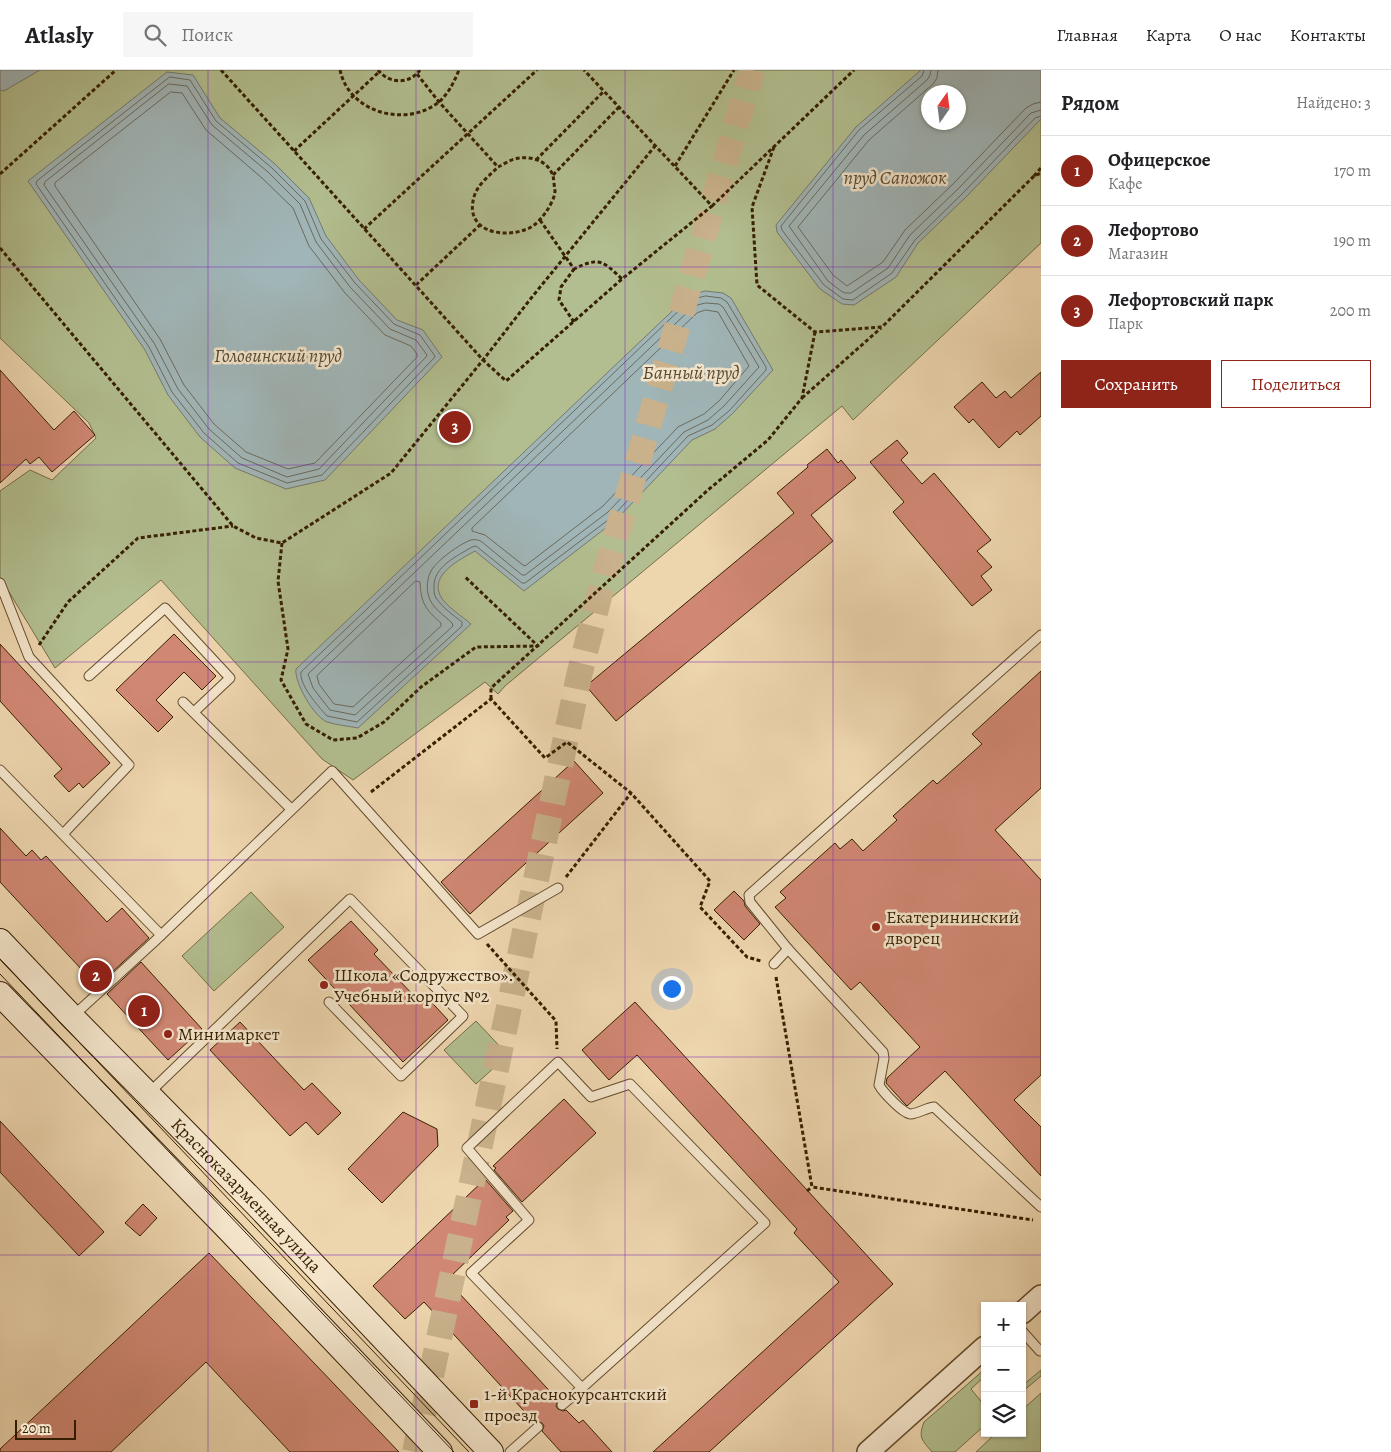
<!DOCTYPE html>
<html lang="ru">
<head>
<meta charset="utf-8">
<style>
	:root { --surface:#fff; --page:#f6f6f6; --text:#202124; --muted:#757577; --line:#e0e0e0; --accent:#8f2418 }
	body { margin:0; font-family:Alegreya,serif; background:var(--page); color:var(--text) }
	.controls { position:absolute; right:15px; bottom:15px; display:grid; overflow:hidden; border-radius:0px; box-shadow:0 1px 4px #0004 }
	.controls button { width:45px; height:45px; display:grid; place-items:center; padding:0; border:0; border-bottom:1px solid var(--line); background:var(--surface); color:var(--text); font:25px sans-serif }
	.compass { position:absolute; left:921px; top:15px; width:45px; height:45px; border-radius:50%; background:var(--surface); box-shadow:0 1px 4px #0004; rotate:14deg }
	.scale { position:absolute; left:15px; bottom:12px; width:61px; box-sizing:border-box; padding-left:5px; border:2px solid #361f00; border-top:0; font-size:14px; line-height:18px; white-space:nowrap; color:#361f00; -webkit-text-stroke:4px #f3e4ca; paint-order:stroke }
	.you { position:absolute; left:671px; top:918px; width:18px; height:18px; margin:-12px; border:4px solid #fff; border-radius:50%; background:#1a73e8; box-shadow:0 0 0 8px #1a73e833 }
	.badge { display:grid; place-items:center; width:32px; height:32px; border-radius:50%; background:var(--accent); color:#fff; font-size:16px; font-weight:700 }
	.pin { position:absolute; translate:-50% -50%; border:2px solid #fff; box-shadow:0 1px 5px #0006 }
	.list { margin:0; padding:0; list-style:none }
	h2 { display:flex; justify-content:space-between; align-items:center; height:65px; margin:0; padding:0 20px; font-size:21px }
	h2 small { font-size:16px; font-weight:400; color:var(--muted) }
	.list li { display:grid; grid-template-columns:32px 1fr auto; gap:15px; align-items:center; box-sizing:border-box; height:70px; padding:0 20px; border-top:1px solid var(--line) }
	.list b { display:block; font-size:19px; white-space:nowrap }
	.list p { margin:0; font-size:16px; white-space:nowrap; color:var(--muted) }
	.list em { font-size:16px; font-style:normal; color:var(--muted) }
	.actions { display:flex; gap:10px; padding:15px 20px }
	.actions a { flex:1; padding:11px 0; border:1px solid var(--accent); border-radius:0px; text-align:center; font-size:18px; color:var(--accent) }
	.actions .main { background:var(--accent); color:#fff }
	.icon { flex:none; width:28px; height:28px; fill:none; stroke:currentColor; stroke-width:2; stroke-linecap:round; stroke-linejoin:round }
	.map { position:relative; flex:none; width:1041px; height:1382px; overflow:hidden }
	header { display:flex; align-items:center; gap:30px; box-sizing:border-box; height:70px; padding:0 25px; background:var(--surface); border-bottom:1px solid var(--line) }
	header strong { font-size:24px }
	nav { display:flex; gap:28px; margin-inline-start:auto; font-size:18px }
	.search { width:350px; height:45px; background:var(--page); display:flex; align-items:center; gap:12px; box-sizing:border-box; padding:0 18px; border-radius:0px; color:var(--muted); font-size:19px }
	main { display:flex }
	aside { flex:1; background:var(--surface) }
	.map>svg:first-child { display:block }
	.green { fill:#b2be8f; stroke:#746e48; fill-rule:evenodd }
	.water { fill:#a0b5b7; stroke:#76796e; fill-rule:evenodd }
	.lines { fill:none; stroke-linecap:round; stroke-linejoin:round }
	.shore { stroke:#6b6a5c; stroke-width:1 }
	.building { fill:#d08773; stroke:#361f00 }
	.primary-tunnel { stroke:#c8b18b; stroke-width:26; stroke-dasharray:26 13; stroke-linecap:butt }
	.service-casing { stroke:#644c2c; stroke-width:11 }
	.tertiary-casing { stroke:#644c2c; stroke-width:24 }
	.secondary-casing { stroke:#361f00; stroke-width:26 }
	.path { stroke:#361f00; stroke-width:3; stroke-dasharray:4 2.5; stroke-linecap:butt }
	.service { stroke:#f3e4ca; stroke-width:9 }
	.tertiary { stroke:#f3e4ca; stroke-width:21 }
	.secondary { stroke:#f3e4ca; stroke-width:24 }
	.tram { stroke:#361f00; stroke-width:1 }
	.grid { fill:none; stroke:#7b2cbf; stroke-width:1; stroke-opacity:0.55 }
	.poi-dot { fill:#8f2418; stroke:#f3e4ca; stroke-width:2 }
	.labels { text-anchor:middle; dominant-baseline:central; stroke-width:5; stroke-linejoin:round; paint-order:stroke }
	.poi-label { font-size:18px; fill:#361f00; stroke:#f3e4ca; text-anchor:start }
	.street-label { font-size:18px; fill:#361f00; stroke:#f3e4ca }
	.water-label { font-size:19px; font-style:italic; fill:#564c37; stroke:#f3e4ca }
</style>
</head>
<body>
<header>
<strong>Atlasly</strong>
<div class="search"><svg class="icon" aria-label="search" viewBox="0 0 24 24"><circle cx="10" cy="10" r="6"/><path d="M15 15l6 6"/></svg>Поиск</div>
<nav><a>Главная</a><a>Карта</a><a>О нас</a><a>Контакты</a></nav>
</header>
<main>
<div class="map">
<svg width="1041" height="1382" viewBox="0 0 1041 1382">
	<rect width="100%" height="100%" fill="#edd5ae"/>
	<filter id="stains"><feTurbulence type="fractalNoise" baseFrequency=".004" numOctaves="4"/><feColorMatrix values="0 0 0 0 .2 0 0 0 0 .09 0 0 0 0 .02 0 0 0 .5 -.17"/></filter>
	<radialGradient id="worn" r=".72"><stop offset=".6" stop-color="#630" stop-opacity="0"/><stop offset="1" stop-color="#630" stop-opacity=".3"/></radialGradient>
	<!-- green -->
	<g class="green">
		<path d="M0,0h1041v173l-188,177 -11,-14 -337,280 -7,8 -13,-12 -132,98 -31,-21 -161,-179 -106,88 -55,-91v-86l30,-21 22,10 44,-42 -7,-15 -89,-85zM928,22h30v30h-30z"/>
		<path d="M251,822l33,35 -70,64 -32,-35z"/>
		<path d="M476,951l32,34 -32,29 -32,-34z"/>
		<path d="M985,1299v7l-14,13 14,17v19l-30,27h-23c-10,-12 -14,-14 -8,-30z"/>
		<path d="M1041,1300v6l-19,16v-6z"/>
		<path d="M1041,1323v59h-65l20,-19h26v-23z"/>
	</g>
	<!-- water -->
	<g class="water">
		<path d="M0,0h40l-36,21 -4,-1z"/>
		<path d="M921,0h120v49l-74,77 -49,47 -22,34 -42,28 -12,-1 -22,-15 -43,-57 -1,-7 80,-98zM958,22v30h-30v-30z"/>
		<path d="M167,2l26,3 27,43 55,46 34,34 17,38 33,44 38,40 26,10 19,27 -117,123 -39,9 -51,-21 -35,-31 -32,-42 -23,-45 -117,-169z"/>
		<path d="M705,221l18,2 8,5 42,72 -41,44 -17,15 -23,11 -76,80 -92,71 -49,-40c-14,8 -45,23 -35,44 5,11 22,21 31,29l-113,104c-10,-2 -21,-3 -31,-6 -13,-5 -33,-40 -31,-53l392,-373z"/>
	</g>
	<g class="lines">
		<!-- shore -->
		<g class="shore">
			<path d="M924,0l-2,6 -63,54 -78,96 1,4 42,55 19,14 10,1 39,-27 23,-33 48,-47 72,-75 6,-2"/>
			<path d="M931,0l-1,5 -3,5 -63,55 -75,91 39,55 13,10 4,2h6l37,-25 22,-33 49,-47 72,-75 10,-3"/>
			<path d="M938,0l-1,8 -4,6 -64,56 -71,87 35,48 14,11 36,-24 22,-32 49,-47 72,-75 7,-4 8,-2"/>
			<path d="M170,7l20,3 26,41 56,47 33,33 16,38 34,44 39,41 26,11 15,21 -1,2 -112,117 -35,8 -49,-20 -34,-30 -32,-41 -23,-45 -113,-163 1,-3z"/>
			<path d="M169,14l18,2 25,39 56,47 32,32 16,38 34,45 40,42 26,11 11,15 -1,2 -107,112 -32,8 -45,-19 -33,-29 -31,-40 -24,-46 -110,-158 1,-3z"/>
			<path d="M171,22l11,1 24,37 56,48 31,30 16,38 36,47 40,42 26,11 6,8v3l-102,106 -27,6 -42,-17 -32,-28 -30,-39 -24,-46 -105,-153v-3z"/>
			<path d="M706,226l15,2 6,4 39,65v3l-37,41 -17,14 -24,11 -76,81 -87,66h-3l-46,-37 -4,1c-15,9 -39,20 -38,40 0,4 0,8 2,11 7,10 17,17 26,24v4l-105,96 -30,-6c-9,-10 -28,-31 -26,-44l389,-372z"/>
			<path d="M706,233l13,1 4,3 36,60 -35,39 -16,14 -24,12 -76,80 -83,63h-3l-40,-33c-3,-2 -6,-3 -11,-2 -10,3 -35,21 -40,31 -4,7 -5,18 -2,26 3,11 16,19 23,26l1,3 -98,89 -25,-5 -17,-22 -5,-14 386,-368z"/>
			<path d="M706,240l12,2 31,54 -30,35 -15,13 -26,13 -75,79 -78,60 -2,-1 -38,-30 -13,-4v-3l225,-215z"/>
			<path d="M416,511l4,1c1,21 5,27 21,41v3l-88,81 -19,-3 -15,-20 -2,-8z"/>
		</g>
	</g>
	<!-- building -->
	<g class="building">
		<path d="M0,300l54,60 20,-19 21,24 -43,37 -13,-15 -9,7 -4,-5 -26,24z"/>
		<path d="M1041,302v44l-21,19 -3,-4 -18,17 -26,-29 -4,4 -15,-16 28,-25 14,16 9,-7 6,7z"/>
		<path d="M897,370l11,13 -7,7 21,24 12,-11 57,67 -14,11 15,16 -11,9 11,14 -20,16 -79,-94 11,-10 -34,-40z"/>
		<path d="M827,379l11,14 3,-3 15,18 -45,37 22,26 -217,180 -30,-35 208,-173 -17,-20 31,-26 -1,-2z"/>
		<path d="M174,564l42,42 -14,14 -18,-18 -28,28 17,17 -15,15 -42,-42z"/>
		<path d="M0,574l110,119 -27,25 -4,-5 -10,9 -15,-16 8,-7 -62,-68z"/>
		<path d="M1041,601v117l-46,42 46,50v195l-27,25 27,27v49l-96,-105 -38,35 -2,-2 -19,-21 1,-5 33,-31 -60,-65 -9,8 -76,-83 11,-9 -6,-6 55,-49 5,6 12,-10 11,12 34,-31 -4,-4 40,-36 4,4 45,-40 -10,-10z"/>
		<path d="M574,691l29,32 -133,121 -29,-32z"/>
		<path d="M0,758l26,28 6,-6 9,10 5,-4 61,66 15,-14 27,30 -52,48 -97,-104z"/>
		<path d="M734,821l10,10 1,5 15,18 -16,16 -30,-30z"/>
		<path d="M351,851l27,29 -4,4 43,45 6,-6 25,27 -45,42 -95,-102z"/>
		<path d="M141,892l61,67 -34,31 -61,-66z"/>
		<path d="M635,932l258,282 -184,168h-56l186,-170 -45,-49 3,-4 -160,-174 -28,25 -27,-30z"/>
		<path d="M240,952l64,68 8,-7 29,30 -23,22 -12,-13 -16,14 -80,-86z"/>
		<path d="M564,1029l32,34 -74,69 -28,-32 2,-2 -3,-2z"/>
		<path d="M403,1042l34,17 1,17 -56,57 -34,-34z"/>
		<path d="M0,1051l104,111 -25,24 -79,-84z"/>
		<path d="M485,1109l28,32 -7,6 3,3 -62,60 111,120 -2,6 2,3 5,2 3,-1 13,13 4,-3 29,32h-51l-19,-21 2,-5 -2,-3 -5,-2 -3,1 -110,-120 -19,17 -32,-33z"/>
		<path d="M143,1134l14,14 -17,18 -15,-13z"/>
		<path d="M209,1183l190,199h-109l-84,-90 -95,90h-111v-3z"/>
	</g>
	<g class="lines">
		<!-- primary-tunnel -->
		<path class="primary-tunnel" d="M415,1382l164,-776 24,-95 149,-511"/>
		<defs>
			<g id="service">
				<path d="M0,513l29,74 100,108 -66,69"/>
				<path d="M89,606l76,-68 65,70 -36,34"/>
				<path d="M183,632l108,107"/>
				<path d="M0,700l161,165"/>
				<path d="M788,879l-38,-47 -1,-7 292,-260"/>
				<path d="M774,894l14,-15 95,103 1,6 -5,27c3,6 25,30 32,29 8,-1 15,-6 23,-7l107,100"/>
				<path d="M73,946l81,-74 178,-171 146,163 80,-46"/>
				<path d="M148,1024l202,-195 113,117 -62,60 -72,-74"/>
				<path d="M1022,1261l18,20"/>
				<path d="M562,1335l20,-17 183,-165 -135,-139 -39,13 -33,-35 -91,86 62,72 -58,53 111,115"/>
				<path d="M510,1382l28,-25"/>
			</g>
			<g id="tertiary">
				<path d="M1022,1243l19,-17"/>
				<path d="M868,1382l117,-105"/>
			</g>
			<g id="secondary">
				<path id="s1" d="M0,871l72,76 185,188 234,247"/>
				<path d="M0,924l230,237 210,221"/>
			</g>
		</defs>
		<!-- service casing -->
		<use href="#service" class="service-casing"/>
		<!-- tertiary casing -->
		<use href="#tertiary" class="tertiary-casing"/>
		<!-- secondary casing -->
		<use href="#secondary" class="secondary-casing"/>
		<!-- path -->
		<g class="path">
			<path d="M221,0l262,290 23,21 116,-102 90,-73 -128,-136"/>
			<path d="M340,0c9,43 66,58 99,32 10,-9 15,-20 20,-32"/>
			<path d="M378,0c11,14 31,15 42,0"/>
			<path d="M417,4l22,28 59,65c5,-2 11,-7 17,-8 14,-4 33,1 38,17 1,4 1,10 2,15 0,6 -5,15 -9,21 -5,7 -11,14 -19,17 -25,10 -63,2 -53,-32 3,-12 15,-21 24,-30"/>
			<path d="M774,77l-22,60 5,78 58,47 67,-5 152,-151 7,-3"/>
			<path d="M294,81l85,-79"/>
			<path d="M536,90l68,-69"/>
			<path d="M675,96l59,-96"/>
			<path d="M0,104l116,-104"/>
			<path d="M553,105l66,-68"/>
			<path d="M1034,106l7,-8"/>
			<path d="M712,136l142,-136"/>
			<path d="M540,150l34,49c25,-12 28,-9 48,10"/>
			<path d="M364,159l173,-159"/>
			<path d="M0,178l233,278 23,12 26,5 109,-70 92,-113 49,-63 123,-151"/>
			<path d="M416,215l64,-60"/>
			<path d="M574,252l-15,-22 2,-13 13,-18"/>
			<path d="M802,328l79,-70"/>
			<path d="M282,473l-4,38 10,68 -7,31 25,44 27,16 24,-2 27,-16 37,-35 55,-40 62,-1 -74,-70"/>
			<path d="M39,575l29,-43 70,-64 95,-12"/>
			<path d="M491,629v-11l217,-198 60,-50 34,-42 13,-66"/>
			<path d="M371,722l120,-93 54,59 22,-16 64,51 79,88 -10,26 47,50 14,4"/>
			<path d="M566,807l65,-84"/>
			<path d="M487,874l69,77 1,28"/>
			<path d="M776,907l36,210 221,33"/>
			<path d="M807,1121l5,-4"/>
		</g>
		<!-- service -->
		<use href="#service" class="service"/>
		<!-- tertiary -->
		<use href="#tertiary" class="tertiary"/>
		<!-- secondary -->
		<use href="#secondary" class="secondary"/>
		<!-- tram -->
		<g class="tram">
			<path d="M0,889l469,493"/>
			<path d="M0,904l454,478"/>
		</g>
	</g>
	<!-- grid -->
	<path class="grid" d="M208,0v1382M416,0v1382M625,0v1382M833,0v1382M0,197h1041M0,395h1041M0,592h1041M0,790h1041M0,987h1041M0,1185h1041"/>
	<!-- markers -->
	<g class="poi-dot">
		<circle cx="876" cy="857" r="5"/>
		<circle cx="324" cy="915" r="5"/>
		<circle cx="168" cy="964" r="5"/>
		<rect x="469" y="1329" width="10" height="10" rx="2.5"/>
	</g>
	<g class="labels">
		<!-- poi labels -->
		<g class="poi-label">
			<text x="886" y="847">Екатерининский<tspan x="886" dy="21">дворец</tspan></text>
			<text x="334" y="905">Школа «Содружество».<tspan x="334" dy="21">Учебный корпус №2</tspan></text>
			<text x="178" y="964">Минимаркет</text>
			<text x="484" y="1324">1-й Краснокурсантский<tspan x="484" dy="21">проезд</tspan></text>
		</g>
		<!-- street labels -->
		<g class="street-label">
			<text stroke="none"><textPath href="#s1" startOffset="354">Красноказарменная улица</textPath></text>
		</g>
		<!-- water labels -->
		<g class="water-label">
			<text x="895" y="108">пруд Сапожок</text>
			<text x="278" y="286">Головинский пруд</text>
			<text x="691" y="303">Банный пруд</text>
		</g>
	</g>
	<rect width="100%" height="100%" filter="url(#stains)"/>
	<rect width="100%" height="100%" fill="url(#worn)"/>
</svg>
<div class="controls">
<button>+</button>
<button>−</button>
<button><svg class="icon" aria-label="layers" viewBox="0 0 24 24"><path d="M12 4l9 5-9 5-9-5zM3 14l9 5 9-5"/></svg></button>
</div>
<svg class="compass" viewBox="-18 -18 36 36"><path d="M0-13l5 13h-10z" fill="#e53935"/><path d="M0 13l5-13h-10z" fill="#757577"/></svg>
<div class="scale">20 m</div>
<div class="you"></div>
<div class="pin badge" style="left:144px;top:941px">1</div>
<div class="pin badge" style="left:96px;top:906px">2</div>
<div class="pin badge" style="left:455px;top:357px">3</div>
</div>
<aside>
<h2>Рядом<small>Найдено: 3</small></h2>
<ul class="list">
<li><span class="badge">1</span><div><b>Офицерское</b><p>Кафе</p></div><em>170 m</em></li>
<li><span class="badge">2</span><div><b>Лефортово</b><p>Магазин</p></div><em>190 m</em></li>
<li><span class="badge">3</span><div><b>Лефортовский парк</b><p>Парк</p></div><em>200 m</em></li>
</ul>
<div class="actions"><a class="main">Сохранить</a><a>Поделиться</a></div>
</aside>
</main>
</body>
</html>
